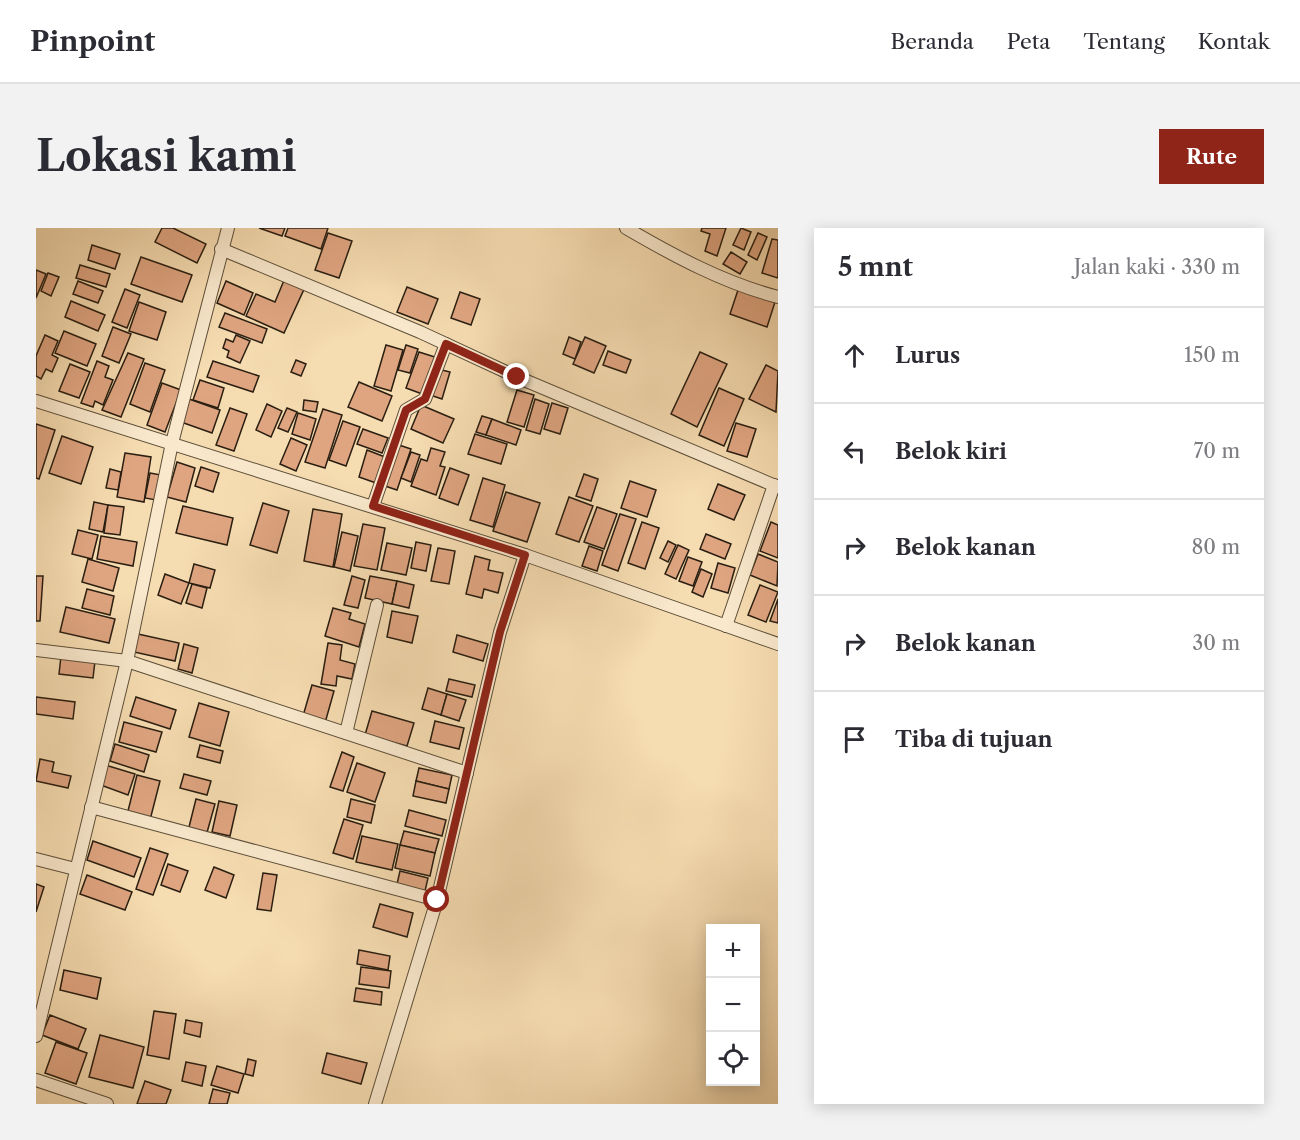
<!DOCTYPE html>
<html lang="id">
<head>
<meta charset="utf-8">
<style>
	:root { --surface:#fff; --page:#f2f2f3; --text:#2b2b33; --muted:#7c7c81; --line:#e1e1e2; --accent:#8f2418 }
	body { margin:0; font-family:"Libre Caslon Text",serif; background:var(--page); color:var(--text) }
	.controls { position:absolute; right:18px; bottom:18px; display:grid; overflow:hidden; border-radius:0px; box-shadow:0 3px 15px #0003 }
	.controls button { width:54px; height:54px; display:grid; place-items:center; padding:0; border:0; border-bottom:2px solid var(--line); background:var(--surface); color:var(--text); font:30px sans-serif }
	.stop { position:absolute; width:18px; height:18px; margin:-14px; border:4px solid #8f2418; border-radius:50%; background:#fff }
	.stop.end { background:#8f2418; border-color:#fff; box-shadow:0 2px 6px #0008 }
	.list { margin:0; padding:0; list-style:none }
	h2 { display:flex; justify-content:space-between; align-items:center; height:78px; margin:0; padding:0 24px; font-size:26px }
	h2 small { font-size:20px; font-weight:400; color:var(--muted) }
	.list li { display:grid; grid-template-columns:39px 1fr auto; gap:18px; align-items:center; box-sizing:border-box; height:96px; padding:0 24px; border-top:2px solid var(--line) }
	.list b { display:block; font-size:22px; white-space:nowrap }
	.list em { font-size:20px; font-style:normal; color:var(--muted) }
	.icon { flex:none; width:33px; height:33px; fill:none; stroke:currentColor; stroke-width:2; stroke-linecap:round; stroke-linejoin:round }
	.map { position:relative; flex:none; width:742px; height:876px; overflow:hidden; border-radius:0px }
	header { display:flex; align-items:center; gap:36px; box-sizing:border-box; height:84px; padding:0 30px; background:var(--surface); border-bottom:2px solid var(--line) }
	header strong { font-size:28px }
	nav { display:flex; gap:33px; margin-inline-start:auto; font-size:21px }
	.intro { display:flex; align-items:center; justify-content:space-between; box-sizing:border-box; height:144px; padding:0 36px }
	h1 { margin:0; font-size:42px }
	.button { padding:15px 27px; border-radius:0px; background:var(--accent); color:#fff; font-size:21px; font-weight:700 }
	main { display:flex; gap:36px; padding:0 36px }
	aside { flex:1; background:var(--surface); border-radius:0px; box-shadow:0 3px 15px #0003 }
	.map>svg:first-child { display:block }
	.building { fill:#dfa581; stroke:#291e11; stroke-width:1.5 }
	.lines { fill:none; stroke-linecap:round; stroke-linejoin:round }
	.street-casing { stroke:#5c4e39; stroke-width:14 }
	.street { stroke:#f9e8cc; stroke-width:12 }
	.route { stroke:#8f2418; stroke-width:8 }
</style>
</head>
<body>
<header>
<strong>Pinpoint</strong>
<nav><a>Beranda</a><a>Peta</a><a>Tentang</a><a>Kontak</a></nav>
</header>
<div class="intro"><h1>Lokasi kami</h1><a class="button">Rute</a></div>
<main>
<div class="map">
<svg width="742" height="876" viewBox="0 0 742 876">
	<rect width="100%" height="100%" fill="#f6dcb1"/>
	<filter id="stains"><feTurbulence type="fractalNoise" baseFrequency=".00333" numOctaves="4"/><feColorMatrix values="0 0 0 0 .2 0 0 0 0 .09 0 0 0 0 .02 0 0 0 .5 -.17"/></filter>
	<radialGradient id="worn" r=".72"><stop offset=".6" stop-color="#630" stop-opacity="0"/><stop offset="1" stop-color="#630" stop-opacity=".3"/></radialGradient>
	<!-- building -->
	<g class="building">
		<path d="M126,0h11l33,16 -9,19 -42,-21z"/>
		<path d="M223,0h26l-3,8z"/>
		<path d="M252,0h40l-7,21 -36,-13z"/>
		<path d="M666,0h24l-9,28 -12,-5 5,-17 -9,-3z"/>
		<path d="M705,0l10,4 -7,18 -11,-5z"/>
		<path d="M292,5l24,8 -13,37 -24,-8z"/>
		<path d="M722,5l9,4 -10,23 -9,-5z"/>
		<path d="M736,11l6,1v38l-16,-5z"/>
		<path d="M56,17l28,9 -5,15 -27,-9z"/>
		<path d="M695,24l16,10 -7,12 -17,-10z"/>
		<path d="M105,29l51,18 -10,27 -51,-18z"/>
		<path d="M44,37l30,9 -4,13 -30,-9z"/>
		<path d="M0,42l10,4 -10,24z"/>
		<path d="M12,45l11,4 -8,19 -10,-5z"/>
		<path d="M249,50l20,9 -21,46 -38,-17 10,-22 19,8z"/>
		<path d="M42,53l25,10 -5,12 -25,-9z"/>
		<path d="M190,53l27,12 -9,22 -27,-12z"/>
		<path d="M371,59l31,12 -10,25 -31,-12z"/>
		<path d="M89,61l15,6 -13,33 -15,-6z"/>
		<path d="M702,62l37,12 -8,25 -37,-13z"/>
		<path d="M424,64l20,7 -9,26 -20,-7z"/>
		<path d="M35,73l34,14 -7,16 -33,-14z"/>
		<path d="M103,74l27,10 -9,28 -28,-9z"/>
		<path d="M189,85l42,16 -5,14 -43,-16z"/>
		<path d="M77,99l18,7 -12,29 -17,-7z"/>
		<path d="M28,103l32,13 -9,22 -32,-13z"/>
		<path d="M9,107l13,6 -6,14 6,3 -6,14 -6,-3 -5,10 -5,-3v-20z"/>
		<path d="M200,107l14,6 -10,22 -13,-6 2,-6 -6,-3 3,-9 7,3z"/>
		<path d="M533,109l12,5 -6,17 -12,-5z"/>
		<path d="M549,109l21,9 -12,27 -21,-9z"/>
		<path d="M350,117l17,5 -12,41 -17,-5z"/>
		<path d="M370,117l12,4 -8,24 -12,-3z"/>
		<path d="M572,123l23,9 -5,13 -23,-8z"/>
		<path d="M383,124l19,6 -13,37 -19,-7z"/>
		<path d="M664,124l27,12 -30,63 -26,-13z"/>
		<path d="M92,125l16,6 -23,58 -19,-7z"/>
		<path d="M260,132l10,4 -5,12 -10,-4z"/>
		<path d="M61,133l12,5 -4,11 8,3 -10,25 -8,-4 -2,6 -12,-4z"/>
		<path d="M177,133l46,15 -6,16 -46,-15z"/>
		<path d="M109,135l20,7 -15,42 -20,-8z"/>
		<path d="M34,136l20,8 -11,26 -20,-7z"/>
		<path d="M730,137l12,6 -2,41 -27,-13z"/>
		<path d="M402,141l12,3 -8,27 -12,-4z"/>
		<path d="M164,152l24,8 -6,20 -25,-8z"/>
		<path d="M323,154l33,14 -10,25 -34,-14z"/>
		<path d="M126,155l19,7 -16,42 -18,-7z"/>
		<path d="M683,160l25,11 -20,47 -25,-11z"/>
		<path d="M481,162l17,5 -10,32 -17,-5z"/>
		<path d="M153,171l31,11 -8,23 -31,-11z"/>
		<path d="M499,171l14,5 -9,30 -14,-4z"/>
		<path d="M268,172l14,2 -2,10 -13,-2z"/>
		<path d="M516,175l16,5 -8,26 -16,-5z"/>
		<path d="M231,176l15,7 -11,26 -15,-7z"/>
		<path d="M385,177l33,14 -11,24 -32,-14z"/>
		<path d="M194,180l17,6 -13,37 -18,-6z"/>
		<path d="M251,180l10,4 -9,20 -10,-4z"/>
		<path d="M287,181l19,6 -17,53 -20,-6z"/>
		<path d="M262,185l18,6 -6,21 -18,-6z"/>
		<path d="M446,188l10,3 -6,16 -10,-3z"/>
		<path d="M456,191l29,11 -5,15 -30,-10z"/>
		<path d="M307,193l17,6 -14,39 -17,-6z"/>
		<path d="M700,195l20,6 -9,28 -20,-6z"/>
		<path d="M0,196l19,6 -16,49 -3,-1z"/>
		<path d="M327,201l25,9 -6,15 -25,-9z"/>
		<path d="M439,206l32,10 -6,20 -33,-10z"/>
		<path d="M26,208l31,11 -12,37 -32,-11z"/>
		<path d="M255,210l16,7 -11,26 -16,-7z"/>
		<path d="M360,216l15,5 -14,41 -15,-5z"/>
		<path d="M395,220l14,4 -5,14 5,1 -9,28 -25,-9 10,-27 6,2z"/>
		<path d="M331,222l18,7 -9,26 -17,-6z"/>
		<path d="M375,224l9,3 -9,27 -10,-4z"/>
		<path d="M89,225l26,4 -7,45 -27,-5z"/>
		<path d="M141,234l18,6 -9,34 -19,-5z"/>
		<path d="M165,239l18,6 -6,19 -18,-6z"/>
		<path d="M414,240l19,7 -11,30 -19,-7z"/>
		<path d="M74,241l11,3 -3,18 -12,-2z"/>
		<path d="M114,245l11,2 -5,25 -11,-2z"/>
		<path d="M548,246l14,5 -7,22 -15,-5z"/>
		<path d="M447,250l22,7 -12,42 -23,-7z"/>
		<path d="M594,253l26,9 -9,27 -26,-9z"/>
		<path d="M682,256l27,11 -11,25 -26,-11z"/>
		<path d="M470,264l34,11 -13,39 -34,-11z"/>
		<path d="M533,269l24,9 -14,36 -23,-8z"/>
		<path d="M58,274l14,3 -5,27 -14,-3z"/>
		<path d="M227,275l26,8 -12,42 -27,-8z"/>
		<path d="M72,277l16,2 -4,28 -16,-2z"/>
		<path d="M147,278l50,12 -6,27 -51,-12z"/>
		<path d="M561,279l20,7 -13,35 -20,-7z"/>
		<path d="M277,281l29,5 -9,53 -29,-6z"/>
		<path d="M584,286l16,5 -18,52 -16,-6z"/>
		<path d="M606,294l17,6 -14,41 -17,-6z"/>
		<path d="M735,294l7,3v33l-18,-7z"/>
		<path d="M327,296l22,4 -8,42 -23,-4z"/>
		<path d="M42,302l20,5 -6,24 -20,-5z"/>
		<path d="M306,304l16,4 -8,35 -16,-4z"/>
		<path d="M670,306l25,10 -6,15 -25,-10z"/>
		<path d="M65,308l36,6 -4,24 -36,-7z"/>
		<path d="M632,313l8,4 -8,17 -8,-4z"/>
		<path d="M380,314l15,3 -5,26 -15,-3z"/>
		<path d="M351,315l25,5 -6,27 -25,-5z"/>
		<path d="M642,317l11,5 -13,29 -11,-5z"/>
		<path d="M553,318l14,5 -6,20 -15,-5z"/>
		<path d="M402,320l17,3 -6,33 -18,-3z"/>
		<path d="M722,326l20,8 -1,24 -27,-11z"/>
		<path d="M439,328l15,4 -2,10 15,3 -5,20 -14,-4 -2,9 -16,-4z"/>
		<path d="M652,329l14,5 -9,24 -14,-5z"/>
		<path d="M52,331l31,9 -6,23 -31,-9z"/>
		<path d="M682,335l17,5 -7,25 -17,-5z"/>
		<path d="M158,336l21,6 -5,18 -21,-5z"/>
		<path d="M665,341l11,5 -9,23 -11,-5z"/>
		<path d="M129,346l24,9 -8,21 -23,-9z"/>
		<path d="M0,348h7l-3,45h-4z"/>
		<path d="M316,348l13,4 -7,28 -14,-3z"/>
		<path d="M334,348l27,5 -5,23 -27,-6z"/>
		<path d="M361,353l17,4 -5,23 -17,-4z"/>
		<path d="M156,356l15,4 -5,20 -16,-5z"/>
		<path d="M724,357l18,7 -12,30 -18,-7z"/>
		<path d="M51,361l27,7 -4,19 -28,-7z"/>
		<path d="M742,371v24l-8,-2z"/>
		<path d="M30,379l49,12 -6,24 -49,-11z"/>
		<path d="M297,380l18,5 -2,6 16,5 -6,23 -34,-11z"/>
		<path d="M356,383l26,5 -6,27 -25,-6z"/>
		<path d="M102,406l41,9 -4,18 -41,-9z"/>
		<path d="M421,407l31,9 -5,17 -30,-9z"/>
		<path d="M292,415l14,2 -2,15 15,4 -3,15 -15,-3 -1,10 -15,-2z"/>
		<path d="M148,416l14,4 -6,25 -14,-4z"/>
		<path d="M25,428l34,5 -2,17 -34,-4z"/>
		<path d="M413,451l26,6 -3,12 -26,-6z"/>
		<path d="M276,457l22,6 -9,32 -22,-7z"/>
		<path d="M392,460l19,6 -6,21 -19,-6z"/>
		<path d="M411,466l19,6 -7,21 -18,-6z"/>
		<path d="M0,469l39,5 -2,17 -37,-5z"/>
		<path d="M100,469l40,13 -6,19 -40,-13z"/>
		<path d="M163,475l30,9 -9,34 -31,-9z"/>
		<path d="M336,483l42,12 -7,23 -42,-11z"/>
		<path d="M399,493l29,7 -5,21 -29,-7z"/>
		<path d="M88,494l38,10 -6,20 -37,-10z"/>
		<path d="M79,516l34,11 -5,17 -34,-11z"/>
		<path d="M164,517l23,6 -3,12 -23,-6z"/>
		<path d="M306,524l12,5 -11,34 -13,-4z"/>
		<path d="M4,531l14,3 -2,10 19,4 -3,12 -32,-7z"/>
		<path d="M321,535l28,10 -10,29 -28,-10z"/>
		<path d="M66,536l33,10 -7,21 -30,-11z"/>
		<path d="M383,540l33,7 -3,14 -33,-8z"/>
		<path d="M148,546l27,7 -4,14 -27,-7z"/>
		<path d="M101,547l23,6 -10,39 -23,-5z"/>
		<path d="M380,553l33,8 -3,14 -33,-7z"/>
		<path d="M160,571l19,5 -9,32 -18,-5z"/>
		<path d="M315,571l24,6 -4,18 -24,-6z"/>
		<path d="M183,573l18,4 -7,31 -18,-4z"/>
		<path d="M373,582l37,10 -4,16 -37,-10z"/>
		<path d="M308,591l19,6 -10,34 -20,-6z"/>
		<path d="M368,603l35,8 -4,14 -35,-8z"/>
		<path d="M326,608l36,8 -6,26 -36,-8z"/>
		<path d="M57,613l48,17 -7,19 -47,-17z"/>
		<path d="M364,617l35,8 -5,23 -35,-8z"/>
		<path d="M114,620l18,6 -15,41 -17,-6z"/>
		<path d="M132,636l20,7 -8,21 -19,-7z"/>
		<path d="M178,639l20,8 -8,23 -21,-8z"/>
		<path d="M364,643l28,7 -3,13 -28,-7z"/>
		<path d="M227,645l14,2 -6,36 -14,-2z"/>
		<path d="M51,647l45,17 -7,18 -45,-16z"/>
		<path d="M0,656l8,3 -8,25z"/>
		<path d="M344,676l33,9 -6,24 -34,-10z"/>
		<path d="M323,722l31,6 -2,14 -31,-6z"/>
		<path d="M325,739l30,4 -2,17 -30,-4z"/>
		<path d="M28,742l37,8 -4,21 -37,-9z"/>
		<path d="M320,760l26,4 -1,13 -27,-4z"/>
		<path d="M118,783l22,3 -7,45 -22,-4z"/>
		<path d="M14,787l36,14 -8,20 -36,-14z"/>
		<path d="M150,792l16,3 -2,14 -16,-4z"/>
		<path d="M64,807l44,12 -11,41 -44,-11z"/>
		<path d="M20,814l31,11 -11,31 -31,-11z"/>
		<path d="M291,825l40,10 -6,21 -39,-11z"/>
		<path d="M212,831l8,2 -3,15 -8,-2z"/>
		<path d="M150,834l20,4 -4,20 -20,-5z"/>
		<path d="M181,838l27,8 -6,19 -27,-8z"/>
		<path d="M109,853l26,9 -5,14h-29z"/>
		<path d="M177,861l17,4 -3,11h-18z"/>
	</g>
	<g class="lines">
		<defs>
			<g id="street">
				<path d="M590,0c48,28 98,55 152,69"/>
				<path d="M185,21l199,83 97,45 261,110"/>
				<path d="M0,173l489,154"/>
				<path d="M337,278l33,-96 19,-11 21,-55"/>
				<path d="M690,398l48,-141"/>
				<path d="M0,422l91,11 340,112"/>
				<path d="M310,505l31,-128"/>
				<path d="M55,579l346,93"/>
				<path d="M0,631l39,10"/>
				<path d="M0,808l91,-375 45,-218 56,-215"/>
				<path d="M0,852l71,24"/>
				<path d="M339,876l62,-204 63,-268 25,-77 253,89"/>
			</g>
		</defs>
		<!-- street casing -->
		<use href="#street" class="street-casing"/>
		<!-- street -->
		<use href="#street" class="street"/>
	</g>
	<g class="lines">
		<!-- route -->
		<path class="route" d="M401,672l63,-268 25,-77 -152,-49 33,-96 19,-11 21,-55 71,33"/>
	</g>
	<rect width="100%" height="100%" filter="url(#stains)"/>
	<rect width="100%" height="100%" fill="url(#worn)"/>
</svg>
<div class="controls">
<button>+</button>
<button>−</button>
<button><svg class="icon" aria-label="locate" viewBox="0 0 24 24"><circle cx="12" cy="12" r="6"/><path d="M12 2v4M12 18v4M2 12h4M18 12h4"/></svg></button>
</div>
<div class="stop" style="left:401px;top:672px"></div>
<div class="stop end" style="left:481px;top:149px"></div>
</div>
<aside>
<h2>5 mnt<small>Jalan kaki · 330 m</small></h2>
<ul class="list">
<li><svg class="icon" aria-label="ahead" viewBox="0 0 24 24"><path d="M12 20V5M6 11l6-6 6 6"/></svg><div><b>Lurus</b></div><em>150 m</em></li>
<li><svg class="icon" aria-label="left" viewBox="0 0 24 24"><path d="M17 20v-9H6M10 6l-5 5 5 5"/></svg><div><b>Belok kiri</b></div><em>70 m</em></li>
<li><svg class="icon" aria-label="right" viewBox="0 0 24 24"><path d="M7 20v-9h11M14 6l5 5-5 5"/></svg><div><b>Belok kanan</b></div><em>80 m</em></li>
<li><svg class="icon" aria-label="right" viewBox="0 0 24 24"><path d="M7 20v-9h11M14 6l5 5-5 5"/></svg><div><b>Belok kanan</b></div><em>30 m</em></li>
<li><svg class="icon" aria-label="arrive" viewBox="0 0 24 24"><path d="M6 21V4h12l-3 4 3 4H6"/></svg><div><b>Tiba di tujuan</b></div></li>
</ul>
</aside>
</main>
</body>
</html>
